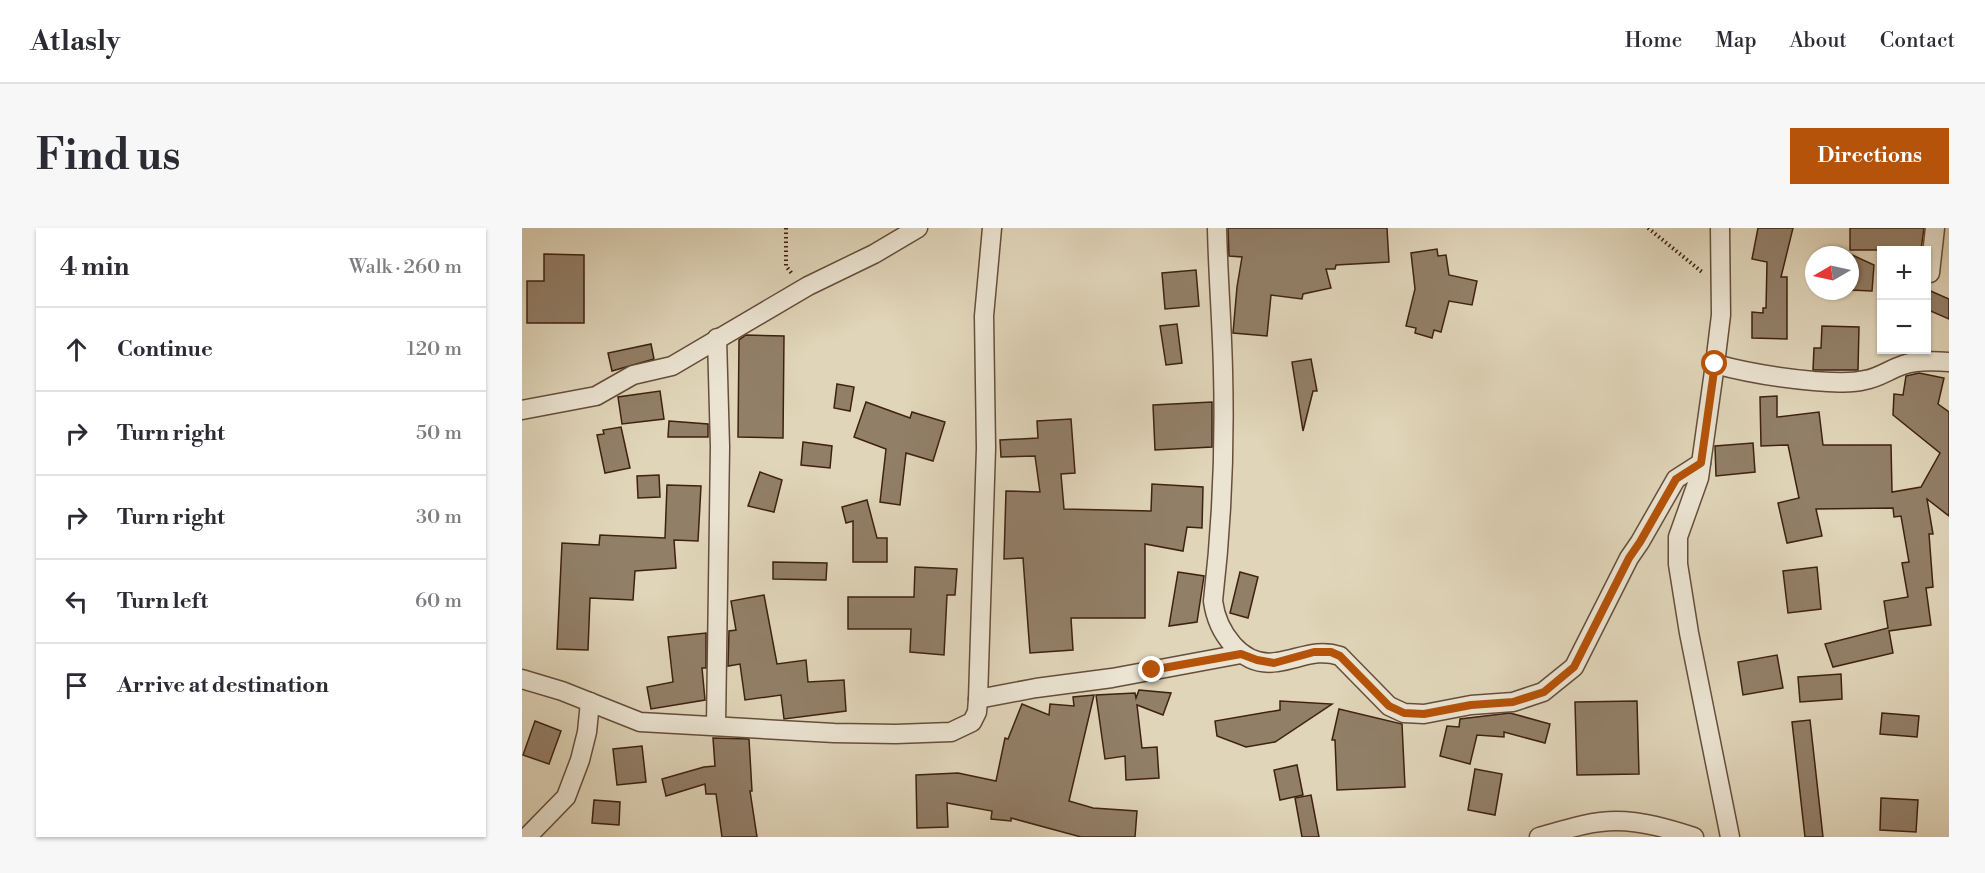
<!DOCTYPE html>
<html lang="en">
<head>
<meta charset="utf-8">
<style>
	:root { --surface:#fff; --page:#f7f7f7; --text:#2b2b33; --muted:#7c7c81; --line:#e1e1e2; --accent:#b45309 }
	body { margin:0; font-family:"Libre Bodoni",serif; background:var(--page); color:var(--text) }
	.controls { position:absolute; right:18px; top:18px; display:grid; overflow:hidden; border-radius:0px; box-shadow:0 2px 4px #0004 }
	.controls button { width:54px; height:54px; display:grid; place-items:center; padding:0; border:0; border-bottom:2px solid var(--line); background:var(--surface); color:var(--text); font:30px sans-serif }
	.compass { position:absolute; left:1283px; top:18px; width:54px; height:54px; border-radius:50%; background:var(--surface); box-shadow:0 2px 4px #0004; rotate:261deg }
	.stop { position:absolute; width:18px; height:18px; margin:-14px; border:4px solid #b45309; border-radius:50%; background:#fff }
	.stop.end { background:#b45309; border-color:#fff; box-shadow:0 2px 6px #0008 }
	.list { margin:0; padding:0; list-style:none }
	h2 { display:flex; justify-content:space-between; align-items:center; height:78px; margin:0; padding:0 24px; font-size:26px }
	h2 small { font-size:20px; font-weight:400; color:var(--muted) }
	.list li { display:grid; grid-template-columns:39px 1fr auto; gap:18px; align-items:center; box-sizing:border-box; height:84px; padding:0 24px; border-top:2px solid var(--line) }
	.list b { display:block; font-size:22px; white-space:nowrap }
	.list em { font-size:20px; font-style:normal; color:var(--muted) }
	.icon { flex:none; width:33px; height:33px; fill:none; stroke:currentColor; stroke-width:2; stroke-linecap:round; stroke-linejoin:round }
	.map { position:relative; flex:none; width:1427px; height:609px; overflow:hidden; border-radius:0px }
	header { display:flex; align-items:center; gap:36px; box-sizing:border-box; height:84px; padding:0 30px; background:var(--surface); border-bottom:2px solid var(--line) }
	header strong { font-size:28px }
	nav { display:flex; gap:33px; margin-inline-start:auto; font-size:21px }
	.intro { display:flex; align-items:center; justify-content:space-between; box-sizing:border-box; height:144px; padding:0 36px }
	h1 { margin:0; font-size:42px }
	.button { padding:15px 27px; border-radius:0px; background:var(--accent); color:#fff; font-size:21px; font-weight:700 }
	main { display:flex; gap:36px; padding:0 36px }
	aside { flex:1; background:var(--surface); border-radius:0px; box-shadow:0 2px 4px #0004 }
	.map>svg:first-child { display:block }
	.building { fill:#927f68; stroke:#3e2111; stroke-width:1.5 }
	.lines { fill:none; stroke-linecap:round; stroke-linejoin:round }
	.street-casing { stroke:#664e3b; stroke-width:21 }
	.path { stroke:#3e2111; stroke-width:4; stroke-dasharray:1.5 3; stroke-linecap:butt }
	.street { stroke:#ebe4d2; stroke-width:18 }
	.route { stroke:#b45309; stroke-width:8 }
</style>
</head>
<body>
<header>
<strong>Atlasly</strong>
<nav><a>Home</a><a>Map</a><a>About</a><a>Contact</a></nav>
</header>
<div class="intro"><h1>Find us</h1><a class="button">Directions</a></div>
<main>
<aside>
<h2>4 min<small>Walk · 260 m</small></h2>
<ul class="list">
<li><svg class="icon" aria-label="ahead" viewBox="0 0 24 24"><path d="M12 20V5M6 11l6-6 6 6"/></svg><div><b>Continue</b></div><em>120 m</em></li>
<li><svg class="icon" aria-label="right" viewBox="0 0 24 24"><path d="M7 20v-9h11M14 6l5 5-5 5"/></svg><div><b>Turn right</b></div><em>50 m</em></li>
<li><svg class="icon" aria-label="right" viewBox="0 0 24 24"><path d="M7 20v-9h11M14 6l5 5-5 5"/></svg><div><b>Turn right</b></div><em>30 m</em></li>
<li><svg class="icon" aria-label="left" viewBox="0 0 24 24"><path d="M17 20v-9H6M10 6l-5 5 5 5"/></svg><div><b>Turn left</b></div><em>60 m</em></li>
<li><svg class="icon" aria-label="arrive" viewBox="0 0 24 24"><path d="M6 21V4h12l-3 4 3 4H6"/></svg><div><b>Arrive at destination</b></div></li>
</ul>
</aside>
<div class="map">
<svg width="1427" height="609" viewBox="0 0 1427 609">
	<rect width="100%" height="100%" fill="#e0d5b9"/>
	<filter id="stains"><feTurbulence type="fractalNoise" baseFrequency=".00333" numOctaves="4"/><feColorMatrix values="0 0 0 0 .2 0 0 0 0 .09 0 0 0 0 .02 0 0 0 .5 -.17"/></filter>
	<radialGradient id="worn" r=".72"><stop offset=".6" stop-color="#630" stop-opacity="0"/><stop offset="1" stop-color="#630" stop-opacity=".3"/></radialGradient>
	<!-- building -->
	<g class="building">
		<path d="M706,0h159l2,34 -53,3 -1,4h-9l5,19 -28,6 -1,5 -31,-4 -4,41 -34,-3 4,-46 5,-30 -13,-1z"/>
		<path d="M1236,0h35l-12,49h6v62l-35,-1v-26l11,1v-5h3l1,-46 -15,-3z"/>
		<path d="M1328,0h74l-3,22h-71z"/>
		<path d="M915,21l1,7 8,-1 3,20 28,6 -5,24 -23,-4 -8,31 -7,-2 -2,8 -17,-5 1,-5 -10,-2 9,-37 -4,-36z"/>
		<path d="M22,26l40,1v68h-57v-42h17z"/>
		<path d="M1328,26l24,11 -2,26 -22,-1z"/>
		<path d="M674,42l3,36 -34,3 -3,-36z"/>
		<path d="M1404,61l23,10v20l-23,-10z"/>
		<path d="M655,96l5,39 -16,2 -6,-39z"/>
		<path d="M1300,98l37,1 -1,43h-45l1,-22h7z"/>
		<path d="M224,107l38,1 -1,102 -45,-1 1,-97z"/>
		<path d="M129,116l3,15 -42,12 -4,-18z"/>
		<path d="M789,131l6,32h-4l-10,40 -11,-69z"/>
		<path d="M1397,145l25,5 -6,26 11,8v104l-22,-17 6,35h-4l4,53 -7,1 5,37 -42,6 4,22 -60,14 -8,-23 63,-16 -4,-27 24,-4 -6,-34 7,-1 -8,-46 -7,1 -1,-9 -77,1 6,27 -35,7 -9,-40 21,-5 -11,-53 -27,1 -1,-49 17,-1v21l42,-5 4,33h68l1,47 29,-5 19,-34 -47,-38 1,-21 9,1 3,-19z"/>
		<path d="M315,156l17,3 -4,24 -16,-3z"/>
		<path d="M138,163l4,28 -42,5 -4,-27z"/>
		<path d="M344,174l44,16 2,-6 33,10 -12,39 -27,-8 -6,52 -20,-3 6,-53 -32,-12z"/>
		<path d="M690,174v45l-57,3 -2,-45z"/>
		<path d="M549,191l4,54 -14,1 3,35 87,2 1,-27 51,3 -1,41 -15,-1 -4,24 -38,-7v74h-74l2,32 -43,3 -7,-95 -19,1 2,-68 34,1 -5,-36 -34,1 -1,-17 38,-2 -1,-17z"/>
		<path d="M147,193l39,3v13h-40z"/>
		<path d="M99,199l9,41 -25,5 -8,-38 7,-1 -1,-4z"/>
		<path d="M281,214l29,4 -2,22 -29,-3z"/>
		<path d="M1231,215l2,29 -39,4 -1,-30z"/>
		<path d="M238,244l22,8 -8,32 -26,-6z"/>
		<path d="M137,247l1,22 -22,1 -1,-22z"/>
		<path d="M145,257l34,1 -3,55 -24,-1 2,28 -41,3 -2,29 -43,-2 -2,52 -31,-1 5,-106 37,2 1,-10 65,3z"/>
		<path d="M345,272l10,38h10v24h-34v-41l-7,2 -4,-16z"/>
		<path d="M251,334l54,1 -1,17 -53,-1z"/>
		<path d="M393,339l42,2 -2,26h-8l-3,60 -34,-3 1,-23h-63v-32h66z"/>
		<path d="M1295,339l4,42 -33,4 -5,-42z"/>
		<path d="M656,344l26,4 -7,46 -28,4z"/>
		<path d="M718,344l18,5 -10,41 -18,-5z"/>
		<path d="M242,367l13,69 29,-4 2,22 36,-2 2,31 -62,8 -3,-24 -36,5 -5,-36 -12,2 1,-35 7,-1 -5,-29z"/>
		<path d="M184,405v35h-4l3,32 -54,9 -4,-22 26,-5 -5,-45z"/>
		<path d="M1255,427l6,33 -40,7 -5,-33z"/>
		<path d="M1319,446l1,25 -42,3 -2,-25z"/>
		<path d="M617,462l32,3 -8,22 -26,-10 5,43 15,-1 2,31 -33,2 -1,-24 -20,3 -9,-64 39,-2 1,5z"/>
		<path d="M572,467l-25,106 24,7 44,3 -2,26h-54l-70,-19v3l-20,-2 1,-8 -45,-8 1,24 -31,1 -1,-53 42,-2 38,8 9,-43 3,1 14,-35 27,11 1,-11 24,2 -1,-9z"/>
		<path d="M758,473l52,3 -57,38 -29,5 -29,-11 -2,-15 65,-11z"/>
		<path d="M1115,473l2,73 -62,1 -2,-73z"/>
		<path d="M817,481l63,15 3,63 -68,3 -2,-50h-3z"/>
		<path d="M988,485l40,11 -5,19 -41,-11v5l-27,-2 -7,29 -30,-8 7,-30 12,1 1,-8z"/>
		<path d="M1360,485l37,3 -2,21 -37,-3z"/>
		<path d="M1288,492l13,117h-18l-13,-115z"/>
		<path d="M13,493l26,10 -12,33 -26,-9z"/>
		<path d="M191,510l36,1 3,52h-2l7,46h-35l-6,-43h-10l-1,-10 -39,12 -4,-17 42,-12 11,-1z"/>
		<path d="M120,518l4,36 -29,3 -4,-36z"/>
		<path d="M775,537l6,30 -23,5 -6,-30z"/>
		<path d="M953,541l27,5 -7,41 -27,-5z"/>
		<path d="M789,567l8,42h-17l-7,-39z"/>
		<path d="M1359,570l37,2 -2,32 -36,-2z"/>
		<path d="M72,572l26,2 -1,23 -27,-2z"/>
	</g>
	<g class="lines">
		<defs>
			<g id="street">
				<path d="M695,0c1,48 5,95 6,143 2,77 -1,153 -10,230 4,30 28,67 64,61 22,-3 40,-14 63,-6l49,50 15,7 20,1 47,-9 42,-3 30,-10 31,-25 55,-109 11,-16 36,-63 25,-16"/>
				<path d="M1198,0l1,87 -6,49 -16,114 -21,59v27l11,69 41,204"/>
				<path d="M1408,45l5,-45"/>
				<path d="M1193,136c33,9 65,14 99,17 17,1 35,3 51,-1 14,-2 25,-11 38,-15 14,-5 32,-4 46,-3"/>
				<path d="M0,182l74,-14 37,-21 39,-9 136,-80 66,-32 44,-26"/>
				<path d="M0,451l40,12 78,31 194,11 62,1 55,-2 21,-10 5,-10 1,-13 8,-251 -2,-132 8,-88"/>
				<path d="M456,471l58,-11 76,-10 129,-24"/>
				<path d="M194,497l4,-278 -3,-109"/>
				<path d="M5,609l39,-40 14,-37 7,-28 3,-30"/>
				<path d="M1017,609c25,-7 51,-16 77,-16 27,0 53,8 78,16"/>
			</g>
		</defs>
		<!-- street casing -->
		<use href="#street" class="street-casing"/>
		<!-- path -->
		<g class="path">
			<path d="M264,0v38l7,9"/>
			<path d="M1126,0l54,44"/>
		</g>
		<!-- street -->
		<use href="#street" class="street"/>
	</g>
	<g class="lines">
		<!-- route -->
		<path class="route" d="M630,442l89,-16 16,6 17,3 40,-11h17l9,4 49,50 15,7 20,1 47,-9 42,-3 31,-10 30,-25 55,-109 11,-16 36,-63 25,-16 14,-99"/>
	</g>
	<rect width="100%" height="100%" filter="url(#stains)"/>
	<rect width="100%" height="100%" fill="url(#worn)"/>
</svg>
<div class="controls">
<button>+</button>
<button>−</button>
</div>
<svg class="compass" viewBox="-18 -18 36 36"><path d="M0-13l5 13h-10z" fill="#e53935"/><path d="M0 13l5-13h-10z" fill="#7c7c81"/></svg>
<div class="stop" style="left:1193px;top:136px"></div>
<div class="stop end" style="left:630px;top:442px"></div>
</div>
</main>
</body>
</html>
